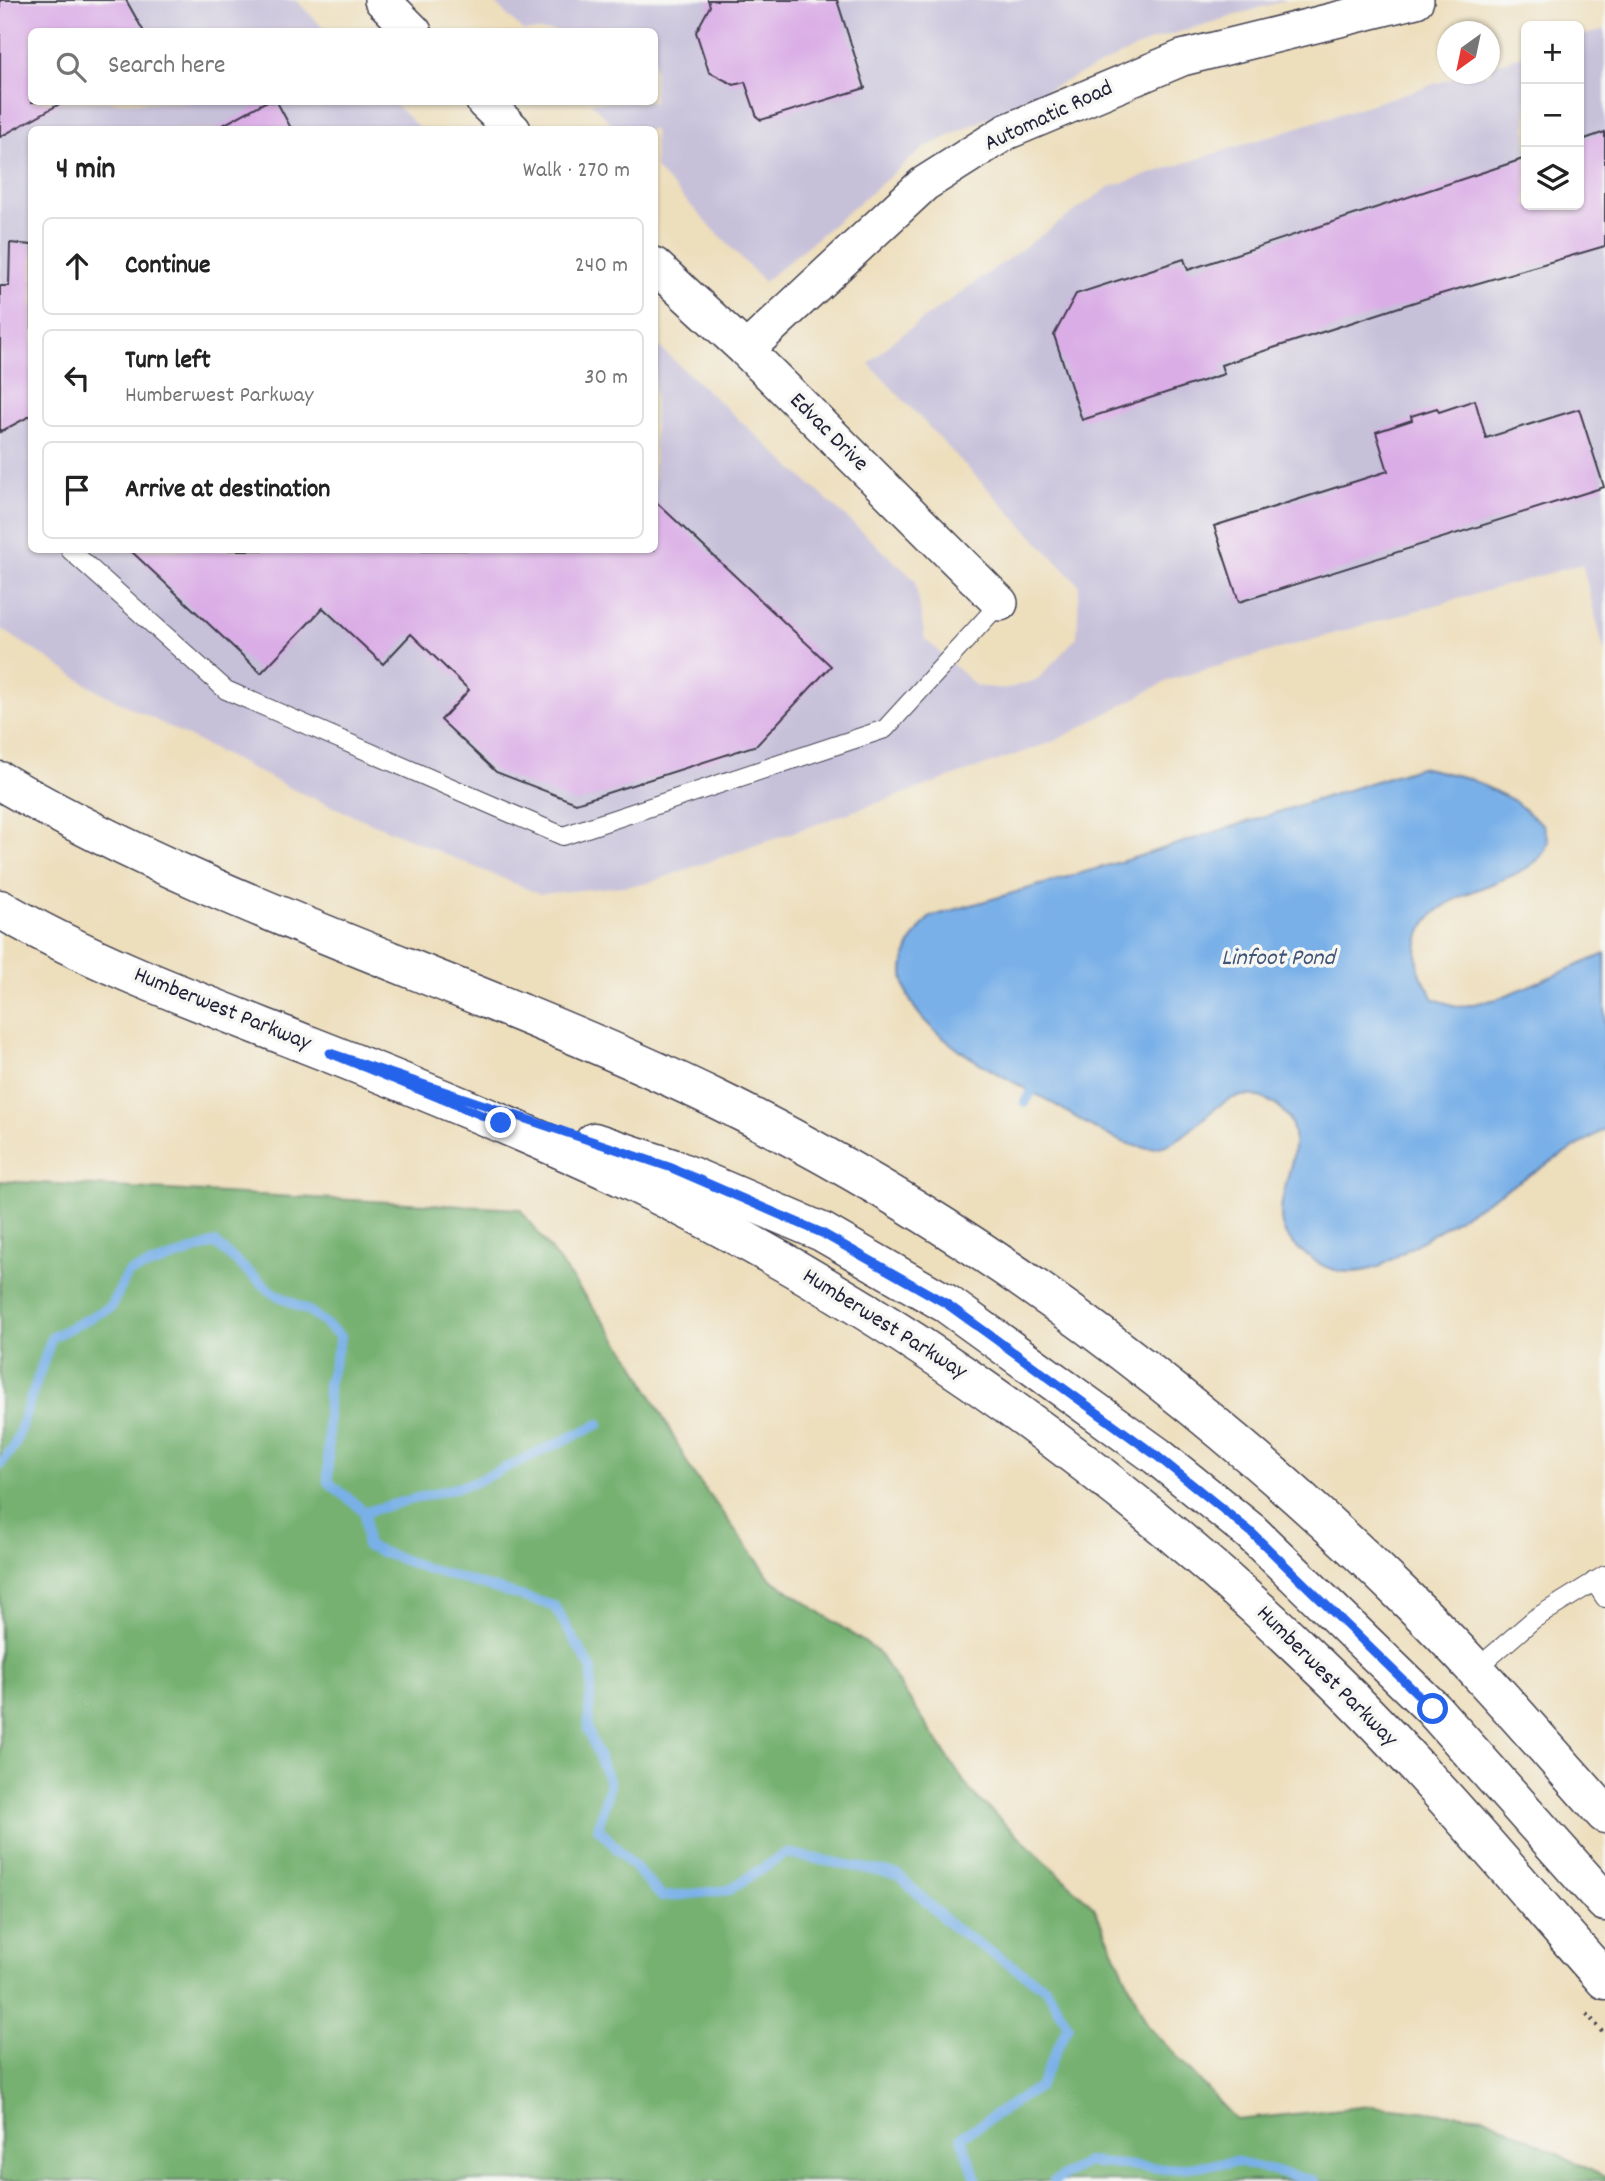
<!DOCTYPE html>
<html lang="en">
<head>
<meta charset="utf-8">
<style>
	:root { --surface:#fff; --page:#f2f2f2; --text:#222; --muted:#767676; --line:#e0e0e0 }
	body { margin:0; font-family:Dekko,sans-serif; background:var(--page); color:var(--text) }
	.controls { position:absolute; right:21px; top:21px; display:grid; overflow:hidden; border-radius:10px; box-shadow:0 2px 5px #0004 }
	.controls button { width:63px; height:63px; display:grid; place-items:center; padding:0; border:0; border-bottom:2px solid var(--line); background:var(--surface); color:var(--text); font:35px sans-serif }
	.compass { position:absolute; left:1437px; top:21px; width:63px; height:63px; border-radius:50%; background:var(--surface); box-shadow:0 2px 5px #0004; rotate:213deg }
	.stop { position:absolute; width:21px; height:21px; margin:-16px; border:5px solid #2563eb; border-radius:50%; background:#fff }
	.stop.end { background:#2563eb; border-color:#fff; box-shadow:0 2px 7px #0008 }
	.list { margin:0; padding:0; list-style:none }
	h2 { display:flex; justify-content:space-between; align-items:center; height:91px; margin:0; padding:0 28px; font-size:30px }
	h2 small { font-size:23px; font-weight:400; color:var(--muted) }
	.list li { display:grid; grid-template-columns:46px 1fr auto; gap:21px; align-items:center; box-sizing:border-box; height:98px; margin:0 14px 14px; padding:0 14px; border:2px solid var(--line); border-radius:10px }
	.list b { display:block; font-size:26px; white-space:nowrap }
	.list p { margin:0; font-size:23px; white-space:nowrap; color:var(--muted) }
	.list em { font-size:23px; font-style:normal; color:var(--muted) }
	.icon { flex:none; width:38px; height:38px; fill:none; stroke:currentColor; stroke-width:2; stroke-linecap:round; stroke-linejoin:round }
	.map { position:relative; flex:none; width:1605px; height:2181px; overflow:hidden }
	.search { position:absolute; background:var(--surface); box-shadow:0 2px 5px #0004; left:28px; top:28px; width:630px; height:77px; display:flex; align-items:center; gap:18px; box-sizing:border-box; padding:0 24px; border-radius:10px; color:var(--muted); font-size:26px }
	.panel { position:absolute; background:var(--surface); box-shadow:0 2px 5px #0004; left:28px; top:126px; width:630px; height:427px; border-radius:10px }
	.map>svg:first-child { display:block }
	.industrial { fill:#c6c0d9 }
	.forest { fill:#76b171; stroke:#4c6a56; stroke-width:2 }
	.water { fill:#79b0e8; stroke:#4e6992; stroke-width:2 }
	.lines { fill:none; stroke-linecap:round; stroke-linejoin:round }
	.stream { stroke:#79b0e8; stroke-width:10 }
	.building { fill:#daade6 }
	.service-casing { stroke:#403e4e; stroke-width:20 }
	.minor-casing { stroke:#403e4e; stroke-width:38 }
	.secondary-casing { stroke:#403e4e; stroke-width:41 }
	.path { stroke:#403e4e; stroke-width:4.5; stroke-dasharray:2 5; stroke-linecap:butt }
	.service { stroke:#fff; stroke-width:18 }
	.minor { stroke:#fff; stroke-width:35 }
	.secondary { stroke:#fff; stroke-width:38 }
	.route { stroke:#2563eb; stroke-width:9 }
	.labels { text-anchor:middle; dominant-baseline:central; stroke-width:7; stroke-linejoin:round; paint-order:stroke }
	.street-label { font-size:23px; fill:#22223b; stroke:#f6f6f2 }
	.water-label { font-size:24px; font-style:italic; fill:#405478; stroke:#f6f6f2 }
</style>
</head>
<body>
<div class="map">
<svg width="1605" height="2181" viewBox="0 0 1605 2181">
	<rect width="100%" height="100%" fill="#f6f6f2"/>
	<filter id="ink" filterUnits="userSpaceOnUse"><feTurbulence type="fractalNoise" baseFrequency=".0143" numOctaves="2"/><feDisplacementMap in="SourceGraphic" scale="14" xChannelSelector="R" yChannelSelector="G"/><feConvolveMatrix kernelMatrix="1 2 1 2 8 2 1 2 1" color-interpolation-filters="sRGB"/></filter>
	<filter id="wash" filterUnits="userSpaceOnUse"><feTurbulence type="fractalNoise" baseFrequency=".00686" numOctaves="4" result="noise"/><feDisplacementMap in="SourceGraphic" scale="28" xChannelSelector="R" yChannelSelector="G"/><feGaussianBlur stdDeviation="1.57" result="paint"/><feColorMatrix in="noise" values="0 0 0 0 0 0 0 0 0 0 0 0 0 0 0 0 0 1.4 0 .05"/><feComposite in="paint" operator="in"/></filter>
	<g filter="url(#wash)">
		<rect width="100%" height="100%" fill="#eddebc"/>
		<!-- industrial -->
		<g class="industrial">
			<path d="M0,0h296l30,31 -294,1v70h361l27,27 -388,1v420h622l1,-207 260,237 10,59 51,47 29,3 32,-9 40,-43 2,-52 -210,-221 25,-24 215,-153 357,-113h24v-8l36,-12v151h53v-168l26,-8v625l-23,-90 -413,116 -114,61 -410,143 -106,10 -243,-103 -200,-101 -96,-62z"/>
			<path d="M492,0h794l-133,40 -229,108 -160,134 -109,-114 -1,-38 -37,-1 -27,-27h64v-70l-131,-1z"/>
		</g>
		<!-- forest -->
		<path class="forest" d="M0,1181l520,28 113,152 58,109 80,109 106,72 94,141 123,115 54,119 88,94 134,-14 115,11 120,60v4h-1605z"/>
		<!-- water -->
		<path class="water" d="M1420,767l48,11 45,22 30,25 5,15c-8,55 -143,38 -130,124 1,12 11,25 16,35l25,8 38,-8 108,-45v175l-226,138c-23,7 -45,8 -65,-7 -10,-7 -21,-14 -28,-25 -23,-40 43,-105 -19,-135 -50,-23 -70,46 -115,48 -32,1 -78,-33 -105,-48 -65,-36 -202,-94 -117,-183l200,-58z"/>
		<g class="lines">
			<!-- stream -->
			<g class="stream">
				<path d="M1025,1102l13,-20"/>
				<path d="M0,1465l14,-18 38,-110 59,-30 17,-34 87,-30 58,50 39,20 29,24 -13,48v97l37,30 1,34 59,22 129,38 38,64 -4,60 22,54 -12,44 64,69 67,-7 57,-37 112,22 56,53 92,60 22,37 -28,61 -79,51 16,44"/>
				<path d="M365,1512l108,-29 126,-59"/>
				<path d="M1054,2181l33,-19 81,7 67,-7 79,19"/>
			</g>
		</g>
		<g id="blocks">
			<!-- building -->
			<g class="building">
				<path d="M0,0h126l18,32h-112v70h31l-63,35z"/>
				<path d="M708,0h129l28,88 -104,32 -4,-3 -12,-35 -11,3 -25,-13 -13,-40 14,-26z"/>
				<path d="M265,102h12l15,28h-78z"/>
				<path d="M1605,132v114l-178,52 -206,67 3,9 -142,46 -28,-85 22,-41 108,-35 4,11 338,-112v47h53v-64z"/>
				<path d="M10,243l22,2v170l-32,17v-146h9z"/>
				<path d="M1475,400l11,38 93,-29 25,78 -365,115 -25,-76 174,-55 -12,-39 36,-12 -1,-4 26,-8 2,4z"/>
				<path d="M654,500l177,166 -74,79 -181,58 -80,-31 -55,-52 28,-30 -58,-56 -28,30 -60,-56 -62,65 -131,-123h524z"/>
			</g>
		</g>
	</g>
	<g filter="url(#ink)">
		<use href="#blocks" fill-opacity="0" stroke="#403e4e" stroke-width="2"/>
		<g class="lines">
			<defs>
				<g id="service">
					<path d="M70,550l156,140 337,146 322,-107 115,-126"/>
					<path d="M1594,1581l11,17"/>
					<path d="M1475,1670l59,-51 71,-44"/>
				</g>
				<g id="minor">
					<path d="M382,0l32,32"/>
					<path d="M484,102l29,28"/>
					<path d="M654,265l92,85 254,253"/>
					<path d="M746,350l178,-166 82,-52 176,-74 234,-58"/>
				</g>
				<g id="secondary">
					<path d="M0,781c228,132 482,204 718,319 256,125 487,301 690,500 69,67 132,142 197,214"/>
					<path d="M0,909c97,56 202,94 306,135 110,43 219,87 326,138 257,125 490,292 695,492 99,96 187,204 278,306"/>
					<path d="M594,1142l78,26 150,64 125,72 210,152 94,76 182,177 172,193"/>
				</g>
			</defs>
			<!-- service casing -->
			<use href="#service" class="service-casing"/>
			<!-- minor casing -->
			<use href="#minor" class="minor-casing"/>
			<!-- secondary casing -->
			<use href="#secondary" class="secondary-casing"/>
			<!-- path -->
			<path class="path" d="M1587,2014l18,21"/>
			<!-- service -->
			<use href="#service" class="service"/>
			<!-- minor -->
			<use href="#minor" class="minor"/>
			<!-- secondary -->
			<use href="#secondary" class="secondary"/>
		</g>
	</g>
	<g class="lines" filter="url(#ink)">
		<!-- route -->
		<path class="route" d="M501,1123l-171,-70 342,115 150,65 125,71 210,152 94,76 182,177"/>
	</g>
	<g class="labels">
		<!-- street labels -->
		<g class="street-label">
			<text transform="translate(1049 117) rotate(-25)">Automatic Road</text>
			<text transform="translate(828 433) rotate(45)">Edvac Drive</text>
			<text transform="translate(222 1010) rotate(22)">Humberwest Parkway</text>
			<text transform="translate(884 1325) rotate(32)">Humberwest Parkway</text>
			<text transform="translate(1326 1677) rotate(45)">Humberwest Parkway</text>
		</g>
		<!-- water labels -->
		<g class="water-label">
			<text x="1278" y="959">Linfoot Pond</text>
		</g>
	</g>
</svg>
<div class="controls">
<button>+</button>
<button>−</button>
<button><svg class="icon" aria-label="layers" viewBox="0 0 24 24"><path d="M12 4l9 5-9 5-9-5zM3 14l9 5 9-5"/></svg></button>
</div>
<svg class="compass" viewBox="-18 -18 36 36"><path d="M0-13l5 13h-10z" fill="#e53935"/><path d="M0 13l5-13h-10z" fill="#767676"/></svg>
<div class="stop" style="left:1433px;top:1709px"></div>
<div class="stop end" style="left:501px;top:1123px"></div>
<div class="search"><svg class="icon" aria-label="search" viewBox="0 0 24 24"><circle cx="10" cy="10" r="6"/><path d="M15 15l6 6"/></svg>Search here</div>
<section class="panel">
<h2>4 min<small>Walk · 270 m</small></h2>
<ul class="list">
<li><svg class="icon" aria-label="ahead" viewBox="0 0 24 24"><path d="M12 20V5M6 11l6-6 6 6"/></svg><div><b>Continue</b></div><em>240 m</em></li>
<li><svg class="icon" aria-label="left" viewBox="0 0 24 24"><path d="M17 20v-9H6M10 6l-5 5 5 5"/></svg><div><b>Turn left</b><p>Humberwest Parkway</p></div><em>30 m</em></li>
<li><svg class="icon" aria-label="arrive" viewBox="0 0 24 24"><path d="M6 21V4h12l-3 4 3 4H6"/></svg><div><b>Arrive at destination</b></div></li>
</ul>
</section>
</div>
</body>
</html>
